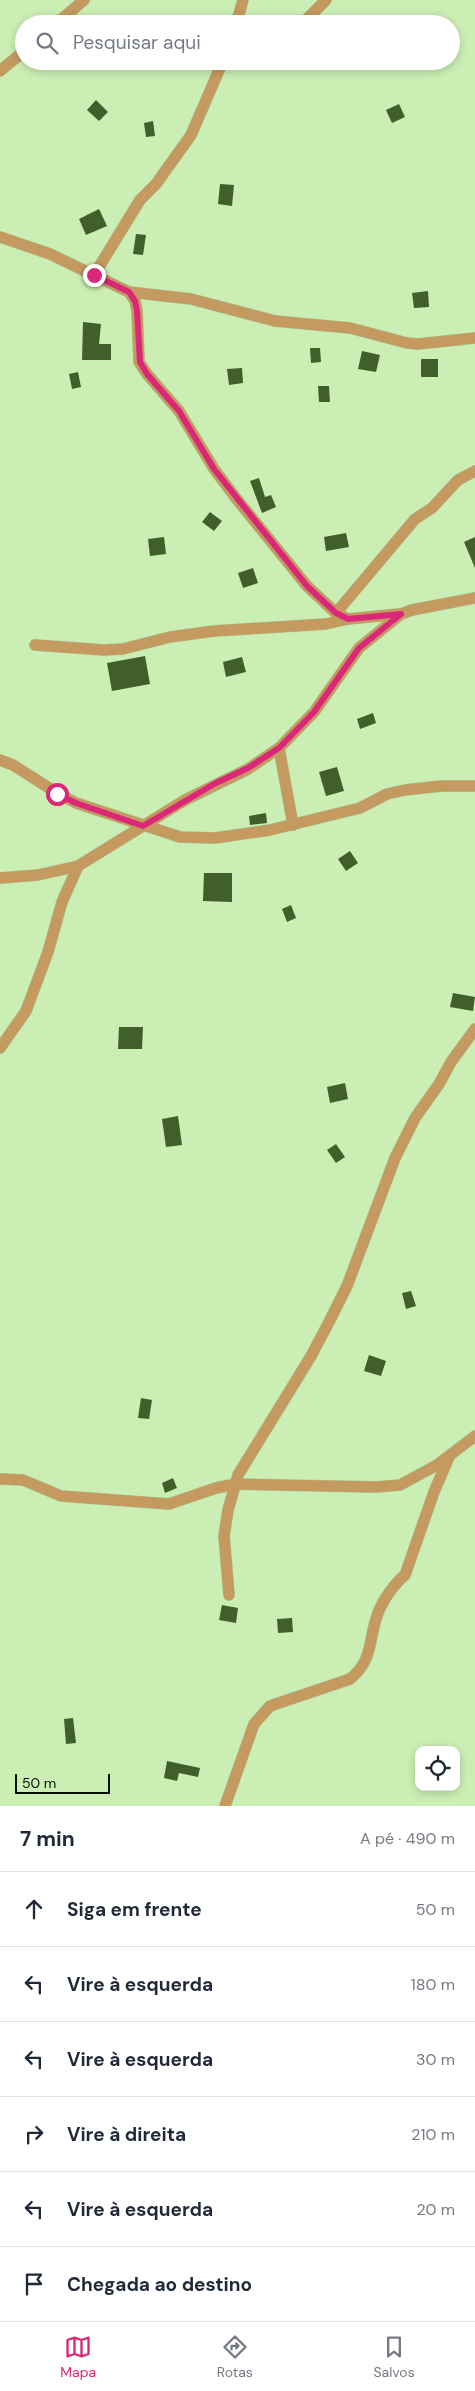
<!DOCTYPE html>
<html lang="pt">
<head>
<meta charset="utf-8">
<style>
	:root { --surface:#fff; --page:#f6f6f7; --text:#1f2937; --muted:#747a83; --line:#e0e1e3; --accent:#db2777 }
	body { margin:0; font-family:"DM Sans",sans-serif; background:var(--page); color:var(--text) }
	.controls { position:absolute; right:15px; bottom:15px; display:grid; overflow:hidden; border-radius:10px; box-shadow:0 2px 8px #0003 }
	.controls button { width:45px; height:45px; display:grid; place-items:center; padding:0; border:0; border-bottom:1px solid var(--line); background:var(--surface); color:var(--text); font:25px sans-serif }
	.scale { position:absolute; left:15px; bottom:12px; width:95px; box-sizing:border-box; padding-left:5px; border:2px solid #061000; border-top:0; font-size:14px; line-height:18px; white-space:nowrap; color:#061000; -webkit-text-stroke:4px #cbeeb4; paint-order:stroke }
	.stop { position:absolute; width:15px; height:15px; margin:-11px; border:4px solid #db2777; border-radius:50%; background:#fff }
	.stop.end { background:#db2777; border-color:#fff; box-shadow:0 1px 5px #0008 }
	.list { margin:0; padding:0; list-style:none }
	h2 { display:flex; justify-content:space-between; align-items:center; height:65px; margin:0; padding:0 20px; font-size:21px }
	h2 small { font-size:16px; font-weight:400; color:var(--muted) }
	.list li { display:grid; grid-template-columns:32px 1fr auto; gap:15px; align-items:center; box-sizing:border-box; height:75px; padding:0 20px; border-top:1px solid var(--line) }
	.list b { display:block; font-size:19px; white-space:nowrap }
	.list em { font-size:16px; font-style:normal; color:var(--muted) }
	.icon { flex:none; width:28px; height:28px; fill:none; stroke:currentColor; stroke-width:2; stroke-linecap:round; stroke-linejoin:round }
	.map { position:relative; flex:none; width:475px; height:1806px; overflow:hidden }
	.search { position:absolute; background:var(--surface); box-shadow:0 2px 8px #0003; left:15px; right:15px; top:15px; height:55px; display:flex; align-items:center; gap:12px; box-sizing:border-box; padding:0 18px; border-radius:28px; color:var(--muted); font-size:19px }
	.sheet { height:515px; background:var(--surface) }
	nav { display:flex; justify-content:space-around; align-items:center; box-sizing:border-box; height:70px; border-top:1px solid var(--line); background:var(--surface); font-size:14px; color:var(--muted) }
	nav a { display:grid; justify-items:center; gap:2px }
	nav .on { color:var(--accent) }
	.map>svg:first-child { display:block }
	.building { fill:#415f2b }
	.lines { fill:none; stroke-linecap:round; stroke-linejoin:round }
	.minor-casing { stroke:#abca97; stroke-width:12 }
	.minor { stroke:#c59a60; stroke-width:11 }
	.route { stroke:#db2777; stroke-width:6 }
</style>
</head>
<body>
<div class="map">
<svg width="475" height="1806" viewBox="0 0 475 1806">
	<rect width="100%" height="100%" fill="#cbeeb4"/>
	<!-- building -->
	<g class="building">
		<path d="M96,100l12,12 -9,9 -12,-11z"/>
		<path d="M399,104l6,13 -13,6 -6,-13z"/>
		<path d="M153,121l2,15 -9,1 -2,-14z"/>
		<path d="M220,184l14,1 -2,21 -14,-2z"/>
		<path d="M99,209l8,17 -21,9 -7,-16z"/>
		<path d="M136,234l10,1 -3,20 -10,-1z"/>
		<path d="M428,291l1,16 -15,1 -2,-15z"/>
		<path d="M83,322l18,2 -2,20h12v16h-29z"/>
		<path d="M310,348h10l1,14 -10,1z"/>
		<path d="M362,351l18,4 -4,17 -18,-3z"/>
		<rect x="421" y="359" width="17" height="18"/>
		<path d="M242,368l1,15 -14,2 -2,-16z"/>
		<path d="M78,372l3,15 -9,2 -3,-15z"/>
		<path d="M318,386h11l1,16h-11z"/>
		<path d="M259,478l6,19 6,-2 5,12 -14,6 -12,-32z"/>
		<path d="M210,512l12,9 -8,10 -12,-9z"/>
		<path d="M346,533l3,14 -23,4 -2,-14z"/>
		<path d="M164,537l2,17 -16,2 -2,-17z"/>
		<path d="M475,537v31l-11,-26z"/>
		<path d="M253,568l5,15 -15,5 -5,-15z"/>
		<path d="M145,656l5,28 -38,7 -5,-28z"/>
		<path d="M242,657l4,15 -20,5 -3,-15z"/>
		<path d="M373,713l3,10 -16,6 -3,-10z"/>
		<path d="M337,767l7,24 -18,5 -7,-24z"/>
		<path d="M266,813l1,10 -17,2 -1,-9z"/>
		<path d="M350,851l8,12 -12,8 -8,-12z"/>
		<path d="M204,873h28v29l-29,-1z"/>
		<path d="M291,905l5,13 -9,4 -5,-13z"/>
		<path d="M453,993l22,4 -2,14 -23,-4z"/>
		<path d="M119,1027h24l-1,22h-24z"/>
		<path d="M345,1083l3,16 -18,4 -3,-16z"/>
		<path d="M178,1116l4,29 -16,2 -4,-28z"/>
		<path d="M336,1144l9,13 -9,6 -9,-13z"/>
		<path d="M411,1291l5,15 -10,3 -4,-16z"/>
		<path d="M369,1355l17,6 -5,15 -17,-5z"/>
		<path d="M141,1398l11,2 -3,19 -11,-1z"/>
		<path d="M173,1478l4,10 -12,5 -3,-10z"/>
		<path d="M222,1605l16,3 -2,15 -17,-3z"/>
		<path d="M292,1618l1,14 -15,1 -1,-14z"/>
		<path d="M73,1718l3,25 -10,1 -2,-25z"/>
		<path d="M167,1761l33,7 -2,9 -19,-4 -2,8 -13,-3z"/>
	</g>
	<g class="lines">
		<defs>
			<g id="minor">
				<path d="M56,24l28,-24"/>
				<path d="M236,24l7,-24"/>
				<path d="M299,24l9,-6 18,-18"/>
				<path d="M0,71l24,-20"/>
				<path d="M0,237l50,17 79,38 62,7 84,22 75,7 57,15 11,1 57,-6"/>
				<path d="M94,275l46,-75 16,-16 35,-49 32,-74"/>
				<path d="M129,292l6,9 2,10 2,51 8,12 32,37 35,58 21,28 72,89 29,27 12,6 51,-5"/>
				<path d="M336,613l79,-94 17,-11 26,-28 17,-9"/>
				<path d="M35,645l69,5 19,-1 47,-12 44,-6 112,-7 22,-5"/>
				<path d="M279,748l14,77"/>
				<path d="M0,760l13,5 44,28 19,10 104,34 35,1 55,-8 90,-22 27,-14 18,-4 36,-4h34"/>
				<path d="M0,878l38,-3 40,-9"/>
				<path d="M0,1048l26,-37 22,-59 14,-50 16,-36 107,-66 63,-31 31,-21 35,-36 45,-64 42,-34 11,-4 63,-12"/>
				<path d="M0,1479l23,1 38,16 108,8 47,-16 20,-4 140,3 24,-2 37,-20 38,-29"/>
				<path d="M229,1595l-5,-59 4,-26 10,-35 73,-119 18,-34 18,-36 48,-128 20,-40 24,-34 12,-22 24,-33"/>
				<path d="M225,1806l29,-82 16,-18 80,-27c24,-19 18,-40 28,-66 5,-13 16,-29 27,-38l29,-83 15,-35"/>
			</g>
		</defs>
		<!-- minor casing -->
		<use href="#minor" class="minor-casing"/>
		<!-- minor -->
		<use href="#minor" class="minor"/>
	</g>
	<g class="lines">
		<!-- route -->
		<path class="route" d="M57,794l19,9 67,23 71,-42 34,-16 31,-20 35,-36 45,-64 42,-34 -53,5 -12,-6 -29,-27 -93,-117 -35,-58 -32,-37 -7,-12 -3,-51 -2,-10 -6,-9 -35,-17"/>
	</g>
</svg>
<div class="controls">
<button><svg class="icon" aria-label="locate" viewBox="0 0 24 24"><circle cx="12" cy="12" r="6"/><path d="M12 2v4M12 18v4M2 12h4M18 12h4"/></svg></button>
</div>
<div class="scale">50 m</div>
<div class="stop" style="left:57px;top:794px"></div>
<div class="stop end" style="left:94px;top:275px"></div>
<div class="search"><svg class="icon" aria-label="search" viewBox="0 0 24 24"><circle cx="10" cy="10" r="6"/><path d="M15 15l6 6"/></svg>Pesquisar aqui</div>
</div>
<section class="sheet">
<h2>7 min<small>A pé · 490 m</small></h2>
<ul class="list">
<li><svg class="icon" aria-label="ahead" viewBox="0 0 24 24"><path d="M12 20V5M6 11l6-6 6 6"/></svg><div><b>Siga em frente</b></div><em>50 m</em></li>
<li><svg class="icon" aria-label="left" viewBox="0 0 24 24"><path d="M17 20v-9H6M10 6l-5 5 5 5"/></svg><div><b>Vire à esquerda</b></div><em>180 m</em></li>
<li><svg class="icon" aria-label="left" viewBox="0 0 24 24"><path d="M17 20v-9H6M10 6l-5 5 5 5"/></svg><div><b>Vire à esquerda</b></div><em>30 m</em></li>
<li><svg class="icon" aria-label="right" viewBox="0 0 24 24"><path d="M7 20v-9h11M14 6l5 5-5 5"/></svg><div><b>Vire à direita</b></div><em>210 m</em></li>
<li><svg class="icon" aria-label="left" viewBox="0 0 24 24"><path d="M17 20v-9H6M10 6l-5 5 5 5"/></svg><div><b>Vire à esquerda</b></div><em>20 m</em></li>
<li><svg class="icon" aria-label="arrive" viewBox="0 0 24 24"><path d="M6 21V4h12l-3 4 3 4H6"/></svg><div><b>Chegada ao destino</b></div></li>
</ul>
</section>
<nav>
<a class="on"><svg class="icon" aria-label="map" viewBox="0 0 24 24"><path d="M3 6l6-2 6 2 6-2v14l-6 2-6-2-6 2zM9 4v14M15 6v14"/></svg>Mapa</a>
<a><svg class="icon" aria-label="directions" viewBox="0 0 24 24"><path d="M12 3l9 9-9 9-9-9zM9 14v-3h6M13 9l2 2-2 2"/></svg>Rotas</a>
<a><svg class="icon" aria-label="saved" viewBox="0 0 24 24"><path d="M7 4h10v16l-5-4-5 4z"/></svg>Salvos</a>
</nav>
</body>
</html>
